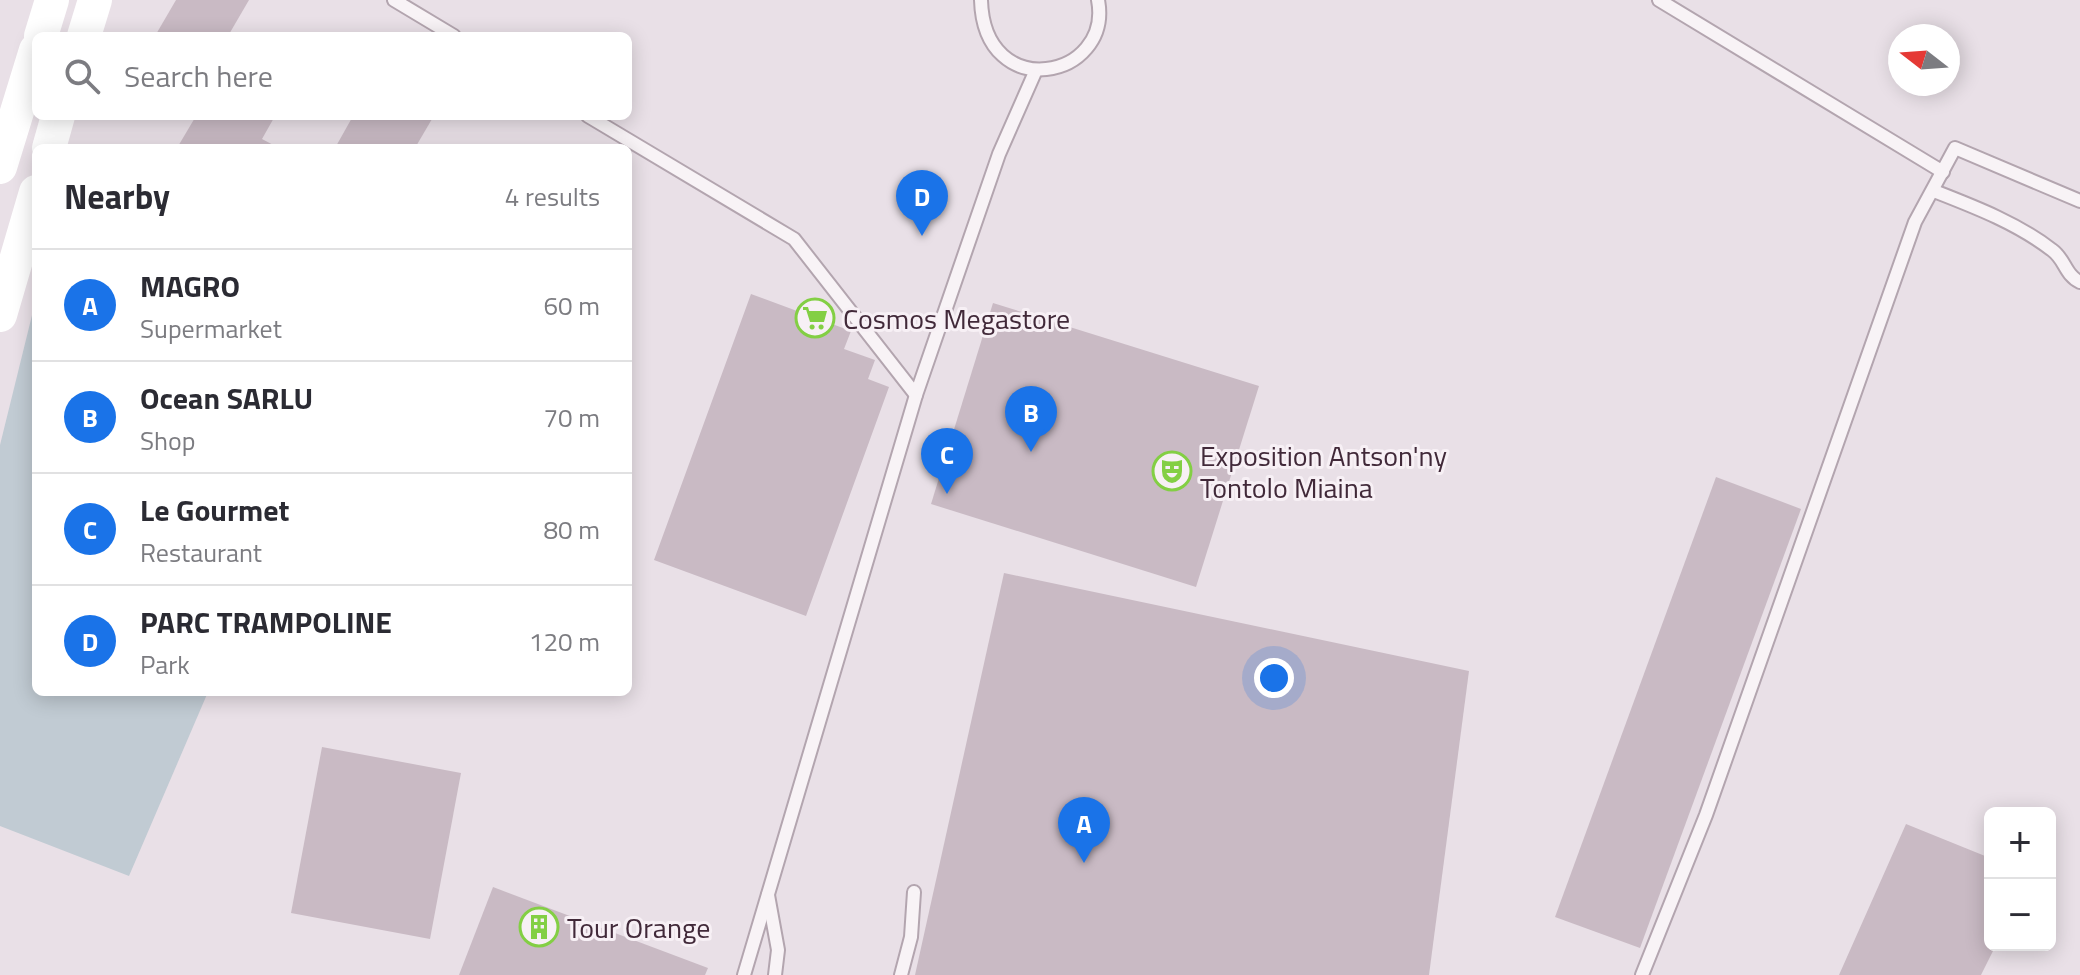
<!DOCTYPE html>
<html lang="en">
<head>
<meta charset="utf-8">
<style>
	:root { --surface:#fff; --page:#f2f2f3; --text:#2b2b33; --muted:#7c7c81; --line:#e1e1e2; --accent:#1a73e8 }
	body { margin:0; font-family:"Titillium Web",sans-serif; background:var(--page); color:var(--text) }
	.controls { position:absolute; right:24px; bottom:24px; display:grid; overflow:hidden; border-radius:12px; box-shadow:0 4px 20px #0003 }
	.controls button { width:72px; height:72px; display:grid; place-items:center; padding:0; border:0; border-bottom:2px solid var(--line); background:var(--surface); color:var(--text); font:40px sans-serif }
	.compass { position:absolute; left:1888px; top:24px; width:72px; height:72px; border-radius:50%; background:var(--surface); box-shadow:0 4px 20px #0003; rotate:287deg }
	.you { position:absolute; left:1274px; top:678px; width:28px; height:28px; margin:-20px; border:6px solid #fff; border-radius:50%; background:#1a73e8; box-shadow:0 0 0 12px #1a73e833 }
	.badge { display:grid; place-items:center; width:52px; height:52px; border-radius:50%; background:var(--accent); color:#fff; font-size:26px; font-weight:700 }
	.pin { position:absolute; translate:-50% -66px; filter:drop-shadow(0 2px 4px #0008) }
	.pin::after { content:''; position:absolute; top:42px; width:28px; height:24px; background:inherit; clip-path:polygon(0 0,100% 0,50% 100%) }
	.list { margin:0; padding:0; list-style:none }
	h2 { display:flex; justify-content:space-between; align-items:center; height:104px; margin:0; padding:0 32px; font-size:34px }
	h2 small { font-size:26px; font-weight:400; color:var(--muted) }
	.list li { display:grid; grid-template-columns:52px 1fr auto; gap:24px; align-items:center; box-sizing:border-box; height:112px; padding:0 32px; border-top:2px solid var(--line) }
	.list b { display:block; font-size:30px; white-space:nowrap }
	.list p { margin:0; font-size:26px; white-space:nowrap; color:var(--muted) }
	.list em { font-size:26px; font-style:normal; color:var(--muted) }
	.icon { flex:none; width:44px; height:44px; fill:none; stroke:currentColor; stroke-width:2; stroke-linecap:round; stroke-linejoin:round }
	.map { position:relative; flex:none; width:2080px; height:975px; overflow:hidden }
	.search { position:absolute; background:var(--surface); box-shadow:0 4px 20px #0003; left:32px; top:32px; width:600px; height:88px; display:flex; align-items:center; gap:20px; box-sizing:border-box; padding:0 28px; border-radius:12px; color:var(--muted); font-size:30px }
	.panel { position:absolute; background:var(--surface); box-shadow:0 4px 20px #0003; left:32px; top:144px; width:600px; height:552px; border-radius:12px }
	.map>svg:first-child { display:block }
	.green { fill:#c1cbd3 }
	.building { fill:#c9bac4 }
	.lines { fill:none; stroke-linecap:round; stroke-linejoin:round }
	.lane-casing { stroke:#b3a5af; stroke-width:16 }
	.lane { stroke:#f8f3f6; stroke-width:12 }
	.secondary { stroke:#fff; stroke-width:34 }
	.labels { text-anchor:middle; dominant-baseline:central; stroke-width:6; stroke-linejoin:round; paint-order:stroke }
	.poi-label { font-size:28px; fill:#412939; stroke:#f7f0f5; text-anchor:start }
</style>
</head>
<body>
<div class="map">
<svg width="2080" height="975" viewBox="0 0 2080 975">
	<rect width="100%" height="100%" fill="#e9e0e7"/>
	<!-- green -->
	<path class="green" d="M36,299v393h172l-79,184 -129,-50v-381z"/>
	<!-- building -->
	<g class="building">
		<path d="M176,0h73l-21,36h-73z"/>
		<path d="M196,116h79l-13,23 17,9h-102z"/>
		<path d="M353,116h73l6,3 -17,29h-80z"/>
		<path d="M751,294l100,37 -7,18 31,11 -7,19 21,8 -83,229 -152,-56z"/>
		<path d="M993,303l266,83 -63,201 -265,-83z"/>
		<path d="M1716,477l85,32 -161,439 -85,-31z"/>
		<path d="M1004,573l465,98 -40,304h-514z"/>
		<path d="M322,747l139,26 -31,166 -139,-26z"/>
		<path d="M1906,824l84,34v87h6l-15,30h-142z"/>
		<path d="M493,887l215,81 -3,7h-246z"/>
	</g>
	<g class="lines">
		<defs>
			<g id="lane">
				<path d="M394,0l60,36"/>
				<path d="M981,0c3,105 132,79 117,0"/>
				<path d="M1659,0l284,172"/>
				<path d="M588,116l206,123 122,156"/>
				<path d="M1934,191c41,16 83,32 118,59 13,9 13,25 28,32"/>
				<path d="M768,895l10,55 -3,25"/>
				<path d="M744,975l172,-580 83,-241 37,-84"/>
				<path d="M901,975l10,-38 3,-45"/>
				<path d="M1642,975l64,-160 209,-593 40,-74 125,53"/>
			</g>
		</defs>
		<!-- lane casing -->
		<use href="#lane" class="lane-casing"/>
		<!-- lane -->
		<use href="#lane" class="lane"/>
		<!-- secondary -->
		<g class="secondary">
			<path d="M41,36l11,-36"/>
			<path d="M84,36l11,-36"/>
			<path d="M49,148l9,-32"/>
			<path d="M0,167l36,-117"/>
			<path d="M0,315l36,-123"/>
		</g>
	</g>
	<!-- icons -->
	<defs>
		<symbol id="supermarket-ring" viewBox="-11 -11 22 22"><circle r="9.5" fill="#f7f0f5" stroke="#83cf44" stroke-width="1.5"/><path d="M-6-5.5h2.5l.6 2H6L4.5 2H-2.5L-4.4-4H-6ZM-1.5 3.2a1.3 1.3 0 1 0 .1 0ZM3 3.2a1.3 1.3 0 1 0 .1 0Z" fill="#83cf44"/></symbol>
		<symbol id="theatre-ring" viewBox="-11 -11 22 22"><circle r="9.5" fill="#f7f0f5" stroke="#83cf44" stroke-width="1.5"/><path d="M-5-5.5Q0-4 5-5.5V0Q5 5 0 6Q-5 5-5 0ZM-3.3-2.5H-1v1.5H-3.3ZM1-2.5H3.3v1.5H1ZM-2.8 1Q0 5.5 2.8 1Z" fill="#83cf44"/></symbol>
		<symbol id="building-ring" viewBox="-11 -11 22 22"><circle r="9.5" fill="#f7f0f5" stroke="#83cf44" stroke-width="1.5"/><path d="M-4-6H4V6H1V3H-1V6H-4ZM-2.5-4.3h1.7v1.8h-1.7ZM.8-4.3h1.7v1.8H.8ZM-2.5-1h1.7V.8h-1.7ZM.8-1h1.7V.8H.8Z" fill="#83cf44"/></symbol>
	</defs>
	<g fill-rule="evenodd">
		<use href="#supermarket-ring" x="793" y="296" width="44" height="44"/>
		<use href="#theatre-ring" x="1150" y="449" width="44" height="44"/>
		<use href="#building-ring" x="517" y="905" width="44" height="44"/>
	</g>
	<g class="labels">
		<!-- poi labels -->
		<g class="poi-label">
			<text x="843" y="318">Cosmos Megastore</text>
			<text x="1200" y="455">Exposition Antson'ny<tspan x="1200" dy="32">Tontolo Miaina</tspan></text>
			<text x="567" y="927">Tour Orange</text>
		</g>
	</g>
</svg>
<div class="controls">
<button>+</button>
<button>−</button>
</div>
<svg class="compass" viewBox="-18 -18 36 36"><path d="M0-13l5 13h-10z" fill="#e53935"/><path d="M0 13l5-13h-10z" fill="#7c7c81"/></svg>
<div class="you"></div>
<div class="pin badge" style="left:1084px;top:863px">A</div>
<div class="pin badge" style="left:1031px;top:452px">B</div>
<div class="pin badge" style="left:947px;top:494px">C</div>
<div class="pin badge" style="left:922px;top:236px">D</div>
<div class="search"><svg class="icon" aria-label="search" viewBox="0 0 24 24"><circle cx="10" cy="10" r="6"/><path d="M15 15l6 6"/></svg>Search here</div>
<section class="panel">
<h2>Nearby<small>4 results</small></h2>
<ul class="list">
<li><span class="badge">A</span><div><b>MAGRO</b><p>Supermarket</p></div><em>60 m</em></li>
<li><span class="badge">B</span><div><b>Ocean SARLU</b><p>Shop</p></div><em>70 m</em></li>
<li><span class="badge">C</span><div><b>Le Gourmet</b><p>Restaurant</p></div><em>80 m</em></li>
<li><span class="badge">D</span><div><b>PARC TRAMPOLINE</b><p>Park</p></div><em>120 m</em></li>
</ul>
</section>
</div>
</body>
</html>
